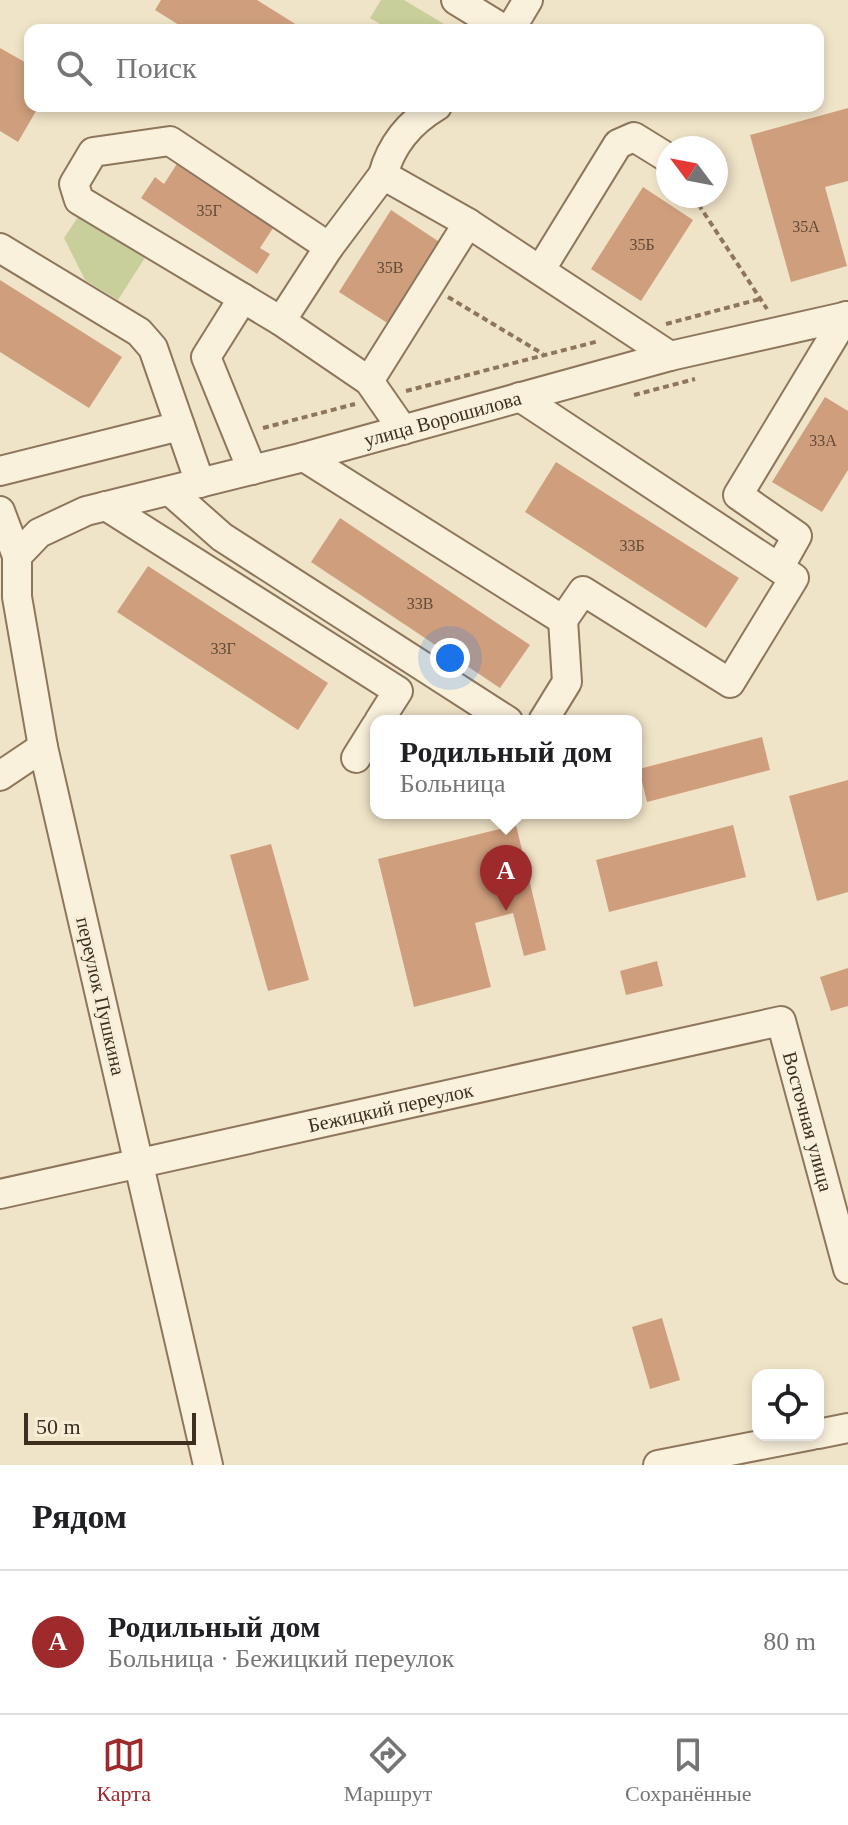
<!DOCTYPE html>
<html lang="ru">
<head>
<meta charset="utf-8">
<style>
	:root { --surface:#fff; --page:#f2f2f2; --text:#202124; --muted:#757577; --line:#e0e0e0; --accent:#9e2a2b }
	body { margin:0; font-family:Georgia,serif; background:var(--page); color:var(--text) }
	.controls { position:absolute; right:24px; bottom:24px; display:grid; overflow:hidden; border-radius:16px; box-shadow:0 4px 12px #0003 }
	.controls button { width:72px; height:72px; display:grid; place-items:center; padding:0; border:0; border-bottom:2px solid var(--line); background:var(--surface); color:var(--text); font:40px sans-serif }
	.compass { position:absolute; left:656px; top:136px; width:72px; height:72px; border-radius:50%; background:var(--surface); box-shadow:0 4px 12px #0003; rotate:302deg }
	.scale { position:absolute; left:24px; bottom:20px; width:172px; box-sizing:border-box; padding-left:8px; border:4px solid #3d2e20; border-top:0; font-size:22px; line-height:28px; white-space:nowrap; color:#3d2e20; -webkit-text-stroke:6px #f7eed8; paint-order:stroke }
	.you { position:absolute; left:450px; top:658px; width:28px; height:28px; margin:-20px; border:6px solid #fff; border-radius:50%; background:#1a73e8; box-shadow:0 0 0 12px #1a73e833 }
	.badge { display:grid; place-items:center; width:52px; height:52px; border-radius:50%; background:var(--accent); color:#fff; font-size:26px; font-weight:700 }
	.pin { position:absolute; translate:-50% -66px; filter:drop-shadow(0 2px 4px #0008) }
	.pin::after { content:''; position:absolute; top:42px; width:28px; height:24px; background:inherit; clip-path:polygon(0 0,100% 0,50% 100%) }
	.popup { position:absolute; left:370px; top:715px; width:272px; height:104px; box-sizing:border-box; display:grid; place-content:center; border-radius:16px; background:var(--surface); filter:drop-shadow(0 2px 6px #0005); font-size:26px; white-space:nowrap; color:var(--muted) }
	.popup b { font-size:30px; color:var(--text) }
	.popup::after { content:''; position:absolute; left:50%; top:100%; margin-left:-16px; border:16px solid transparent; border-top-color:var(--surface) }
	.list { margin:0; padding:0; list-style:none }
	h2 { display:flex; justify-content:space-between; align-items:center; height:104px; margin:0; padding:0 32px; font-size:34px }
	h2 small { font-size:26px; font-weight:400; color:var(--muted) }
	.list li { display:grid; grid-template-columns:52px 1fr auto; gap:24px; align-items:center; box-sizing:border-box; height:144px; padding:0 32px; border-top:2px solid var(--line) }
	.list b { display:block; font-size:30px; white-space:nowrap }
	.list p { margin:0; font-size:26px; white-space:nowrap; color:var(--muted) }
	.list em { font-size:26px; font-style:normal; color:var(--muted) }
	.icon { flex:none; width:44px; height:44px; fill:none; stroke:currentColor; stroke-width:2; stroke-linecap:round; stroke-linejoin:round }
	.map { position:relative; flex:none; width:848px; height:1465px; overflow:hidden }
	.search { position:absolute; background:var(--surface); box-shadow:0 4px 12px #0003; left:24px; right:24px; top:24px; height:88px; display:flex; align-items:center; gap:20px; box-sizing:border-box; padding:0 28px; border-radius:16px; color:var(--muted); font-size:30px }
	.sheet { height:248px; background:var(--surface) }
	nav { display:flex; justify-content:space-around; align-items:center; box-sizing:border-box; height:112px; border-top:2px solid var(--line); background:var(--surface); font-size:22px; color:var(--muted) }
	nav a { display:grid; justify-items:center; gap:4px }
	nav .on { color:var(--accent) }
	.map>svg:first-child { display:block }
	.green { fill:#c9cf9b }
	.building { fill:#cf9f7d }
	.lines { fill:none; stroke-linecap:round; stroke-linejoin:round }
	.minor-casing { stroke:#8d765c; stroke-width:32 }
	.path { stroke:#8d765c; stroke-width:4; stroke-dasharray:6 4; stroke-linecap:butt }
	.minor { stroke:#faf1dc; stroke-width:28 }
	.labels { text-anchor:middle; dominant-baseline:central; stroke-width:6; stroke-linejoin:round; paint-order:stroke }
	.number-label { font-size:16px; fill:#624a37 }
	.street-label { font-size:20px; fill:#3d2e20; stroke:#f7eed8 }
</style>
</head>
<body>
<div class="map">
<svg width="848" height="1465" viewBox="0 0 848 1465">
	<rect width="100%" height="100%" fill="#f0e4c8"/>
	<!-- green -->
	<g class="green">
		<path d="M381,0h23l50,30h-64l-20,-12z"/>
		<path d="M80,214l66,42 -28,44 -33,-20 -21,-42z"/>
	</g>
	<!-- building -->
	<g class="building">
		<path d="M161,0h96l48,30h-118l-32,-20z"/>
		<path d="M0,48l30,17v41h9l-21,36 -18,-11z"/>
		<path d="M848,108v73l-23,6 22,79 -56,16 -41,-147z"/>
		<path d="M180,159l97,63 -17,26 10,6 -13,20 -116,-76 14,-21 9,7z"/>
		<path d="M643,187l50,33 -52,81 -50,-32z"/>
		<path d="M391,210l50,33 -52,81 -50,-32z"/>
		<path d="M0,280l122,77 -33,51 -89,-56z"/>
		<path d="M825,397l23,14v59l-26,42 -50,-30z"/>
		<path d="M556,462l183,116 -33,50 -181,-116z"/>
		<path d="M340,518l190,127 -30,43 -189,-126z"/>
		<path d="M148,566l180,117 -30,47 -181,-118z"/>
		<path d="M762,737l8,33 -123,32 -8,-33z"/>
		<path d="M848,780v112l-31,9 -28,-105z"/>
		<path d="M516,825l30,125 -22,6 -11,-43 -38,10 16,64 -77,20 -36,-148z"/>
		<path d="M733,825l13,52 -137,35 -13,-52z"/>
		<path d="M271,844l38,136 -41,11 -38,-136z"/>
		<path d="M657,961l6,25 -37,9 -6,-24z"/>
		<path d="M848,968v38l-17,5 -11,-34z"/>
		<path d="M662,1318l18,62 -30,9 -18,-62z"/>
	</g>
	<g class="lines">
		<defs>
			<g id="minor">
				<path d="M456,0l49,30"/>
				<path d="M510,30l18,-30"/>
				<path d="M383,175c8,-30 27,-53 54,-69"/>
				<path d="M468,223l202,133"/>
				<path d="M0,248l139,84 14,16 47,135"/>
				<path d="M541,269l77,-125 16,-7 34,21"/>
				<path d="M243,298l-37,59 46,113"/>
				<path d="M281,321l-202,-121 -5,-16 19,-32 77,-11 159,106"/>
				<path d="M369,381l-88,-60 48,-74 54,-72 85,48 -99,158 34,49"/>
				<path d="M520,397l274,181 -64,105 -147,-92 -20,29"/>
				<path d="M304,457l259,163 4,62 -24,39"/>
				<path d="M0,471l180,-45"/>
				<path d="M170,491l52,46 286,184"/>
				<path d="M106,506l292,185 -19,30"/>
				<path d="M0,511l17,45"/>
				<path d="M779,568l18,-32 -59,-41 108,-179"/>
				<path d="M356,758l20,-32"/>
				<path d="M0,776l43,-29"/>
				<path id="s1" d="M0,1194l781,-173 67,248"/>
				<path d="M818,1434l30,-6"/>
				<path id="s2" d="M208,1465l-165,-718 -26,-150v-41l22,-23 47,-22 218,-54 366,-101 178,-40"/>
				<path d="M658,1465l154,-30"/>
			</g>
		</defs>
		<!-- minor casing -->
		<use href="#minor" class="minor-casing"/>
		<!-- path -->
		<g class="path">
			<path d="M693,196l74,113"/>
			<path d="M448,297l95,57"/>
			<path d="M666,324l94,-25"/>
			<path d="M406,391l193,-50"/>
			<path d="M634,395l61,-16"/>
			<path d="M263,428l92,-24"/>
		</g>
		<!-- minor -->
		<use href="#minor" class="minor"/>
	</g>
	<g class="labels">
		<!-- number labels -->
		<g class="number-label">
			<text x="209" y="210">35Г</text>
			<text x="806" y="226">35А</text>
			<text x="642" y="244">35Б</text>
			<text x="390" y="267">35В</text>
			<text x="823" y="440">33А</text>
			<text x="632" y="545">33Б</text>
			<text x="420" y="603">33В</text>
			<text x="223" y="648">33Г</text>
		</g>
		<!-- street labels -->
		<g class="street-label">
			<text stroke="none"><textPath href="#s2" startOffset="1382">улица Ворошилова</textPath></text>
			<text transform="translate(101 996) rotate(77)">переулок Пушкина</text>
			<text stroke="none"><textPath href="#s1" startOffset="400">Бежицкий переулок</textPath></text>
			<text stroke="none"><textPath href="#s1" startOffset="904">Восточная улица</textPath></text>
		</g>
	</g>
</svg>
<div class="controls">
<button><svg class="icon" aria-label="locate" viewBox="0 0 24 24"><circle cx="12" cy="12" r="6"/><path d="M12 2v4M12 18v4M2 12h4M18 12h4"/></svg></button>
</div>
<svg class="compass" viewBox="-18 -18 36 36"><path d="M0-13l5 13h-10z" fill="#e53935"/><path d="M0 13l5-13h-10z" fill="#757577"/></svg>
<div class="scale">50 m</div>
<div class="you"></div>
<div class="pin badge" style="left:506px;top:911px">A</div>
<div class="popup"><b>Родильный дом</b>Больница</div>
<div class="search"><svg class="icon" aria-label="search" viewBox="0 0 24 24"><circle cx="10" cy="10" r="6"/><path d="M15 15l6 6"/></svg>Поиск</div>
</div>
<section class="sheet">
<h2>Рядом<small></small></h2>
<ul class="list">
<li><span class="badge">A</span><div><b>Родильный дом</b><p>Больница · Бежицкий переулок</p></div><em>80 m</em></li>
</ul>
</section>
<nav>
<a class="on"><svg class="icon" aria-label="map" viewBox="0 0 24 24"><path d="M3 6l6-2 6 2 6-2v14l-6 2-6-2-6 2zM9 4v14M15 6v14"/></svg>Карта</a>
<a><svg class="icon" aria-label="directions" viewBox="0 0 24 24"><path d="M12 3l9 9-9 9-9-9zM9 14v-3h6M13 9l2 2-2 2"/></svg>Маршрут</a>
<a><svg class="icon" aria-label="saved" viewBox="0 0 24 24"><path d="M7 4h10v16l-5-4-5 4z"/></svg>Сохранённые</a>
</nav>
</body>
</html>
